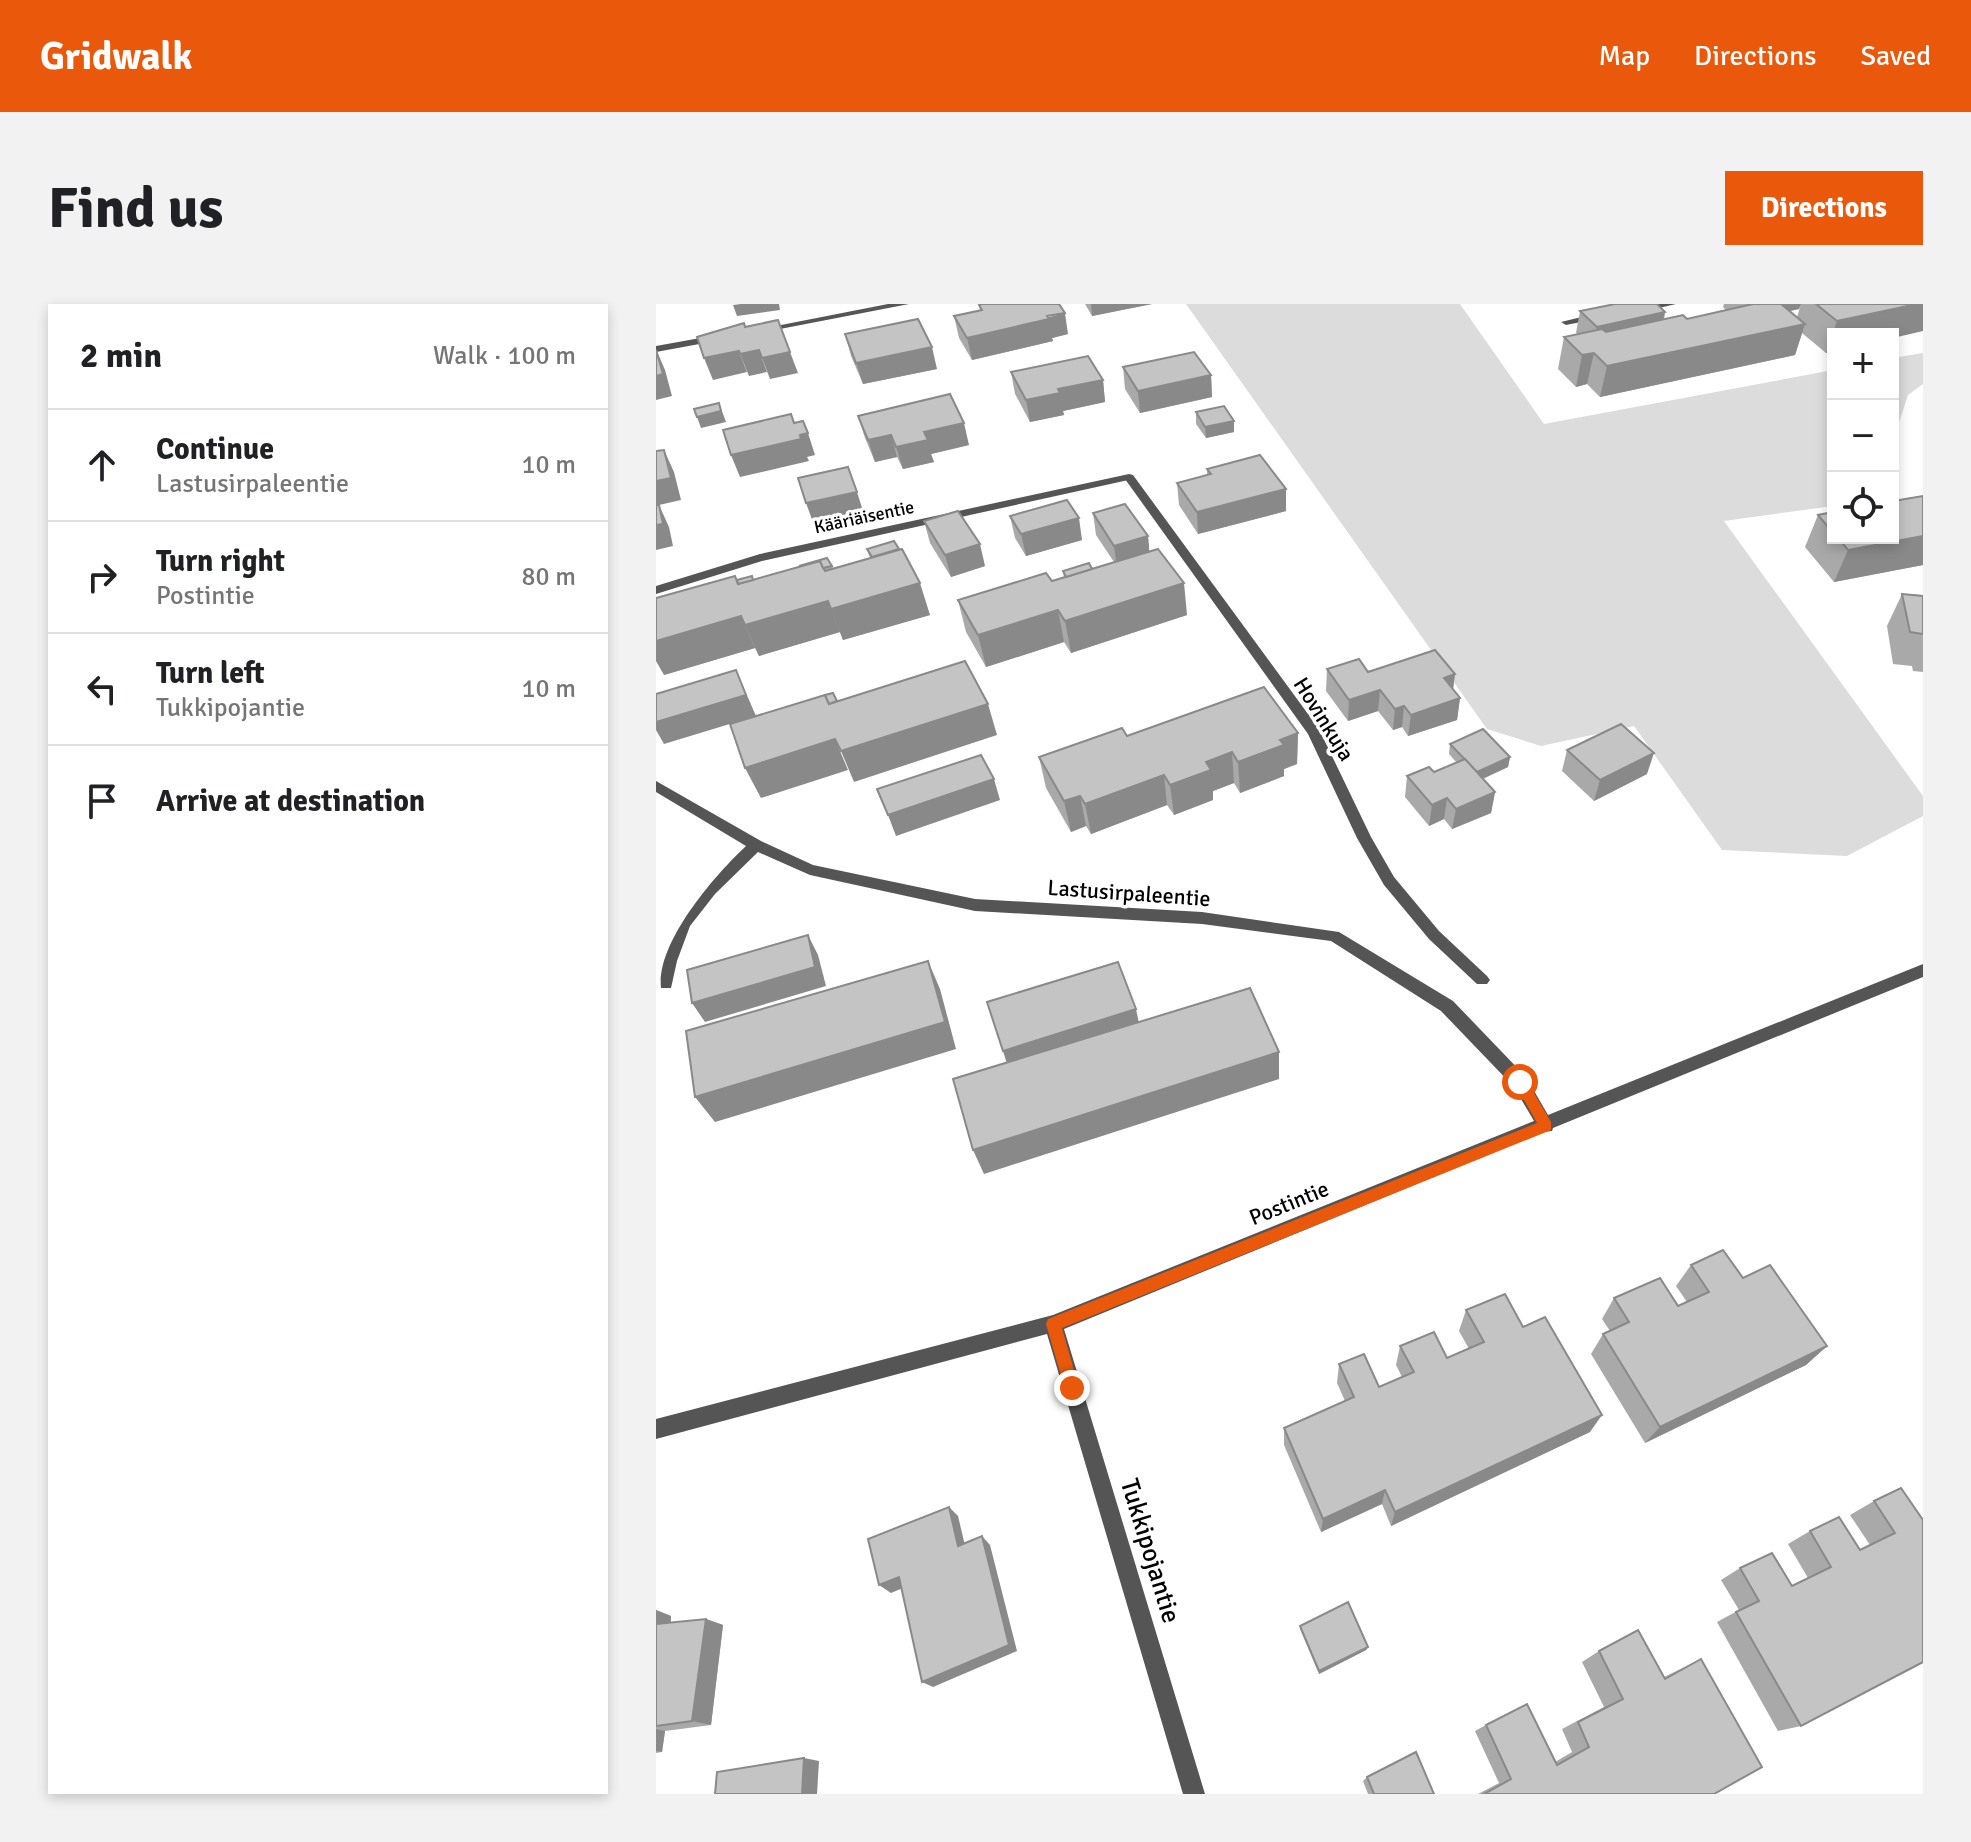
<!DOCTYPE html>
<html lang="en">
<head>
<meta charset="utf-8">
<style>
	:root { --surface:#fff; --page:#f2f2f2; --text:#202124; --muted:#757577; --line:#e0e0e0; --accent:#ea580c }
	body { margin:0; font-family:Signika,sans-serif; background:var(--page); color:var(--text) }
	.controls { position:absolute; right:24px; top:24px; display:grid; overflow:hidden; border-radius:0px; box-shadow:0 4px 12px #0003 }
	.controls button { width:72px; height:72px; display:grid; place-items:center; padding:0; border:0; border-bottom:2px solid var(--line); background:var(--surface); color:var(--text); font:40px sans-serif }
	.stop { position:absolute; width:24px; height:24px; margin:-18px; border:6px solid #ea580c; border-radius:50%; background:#fff }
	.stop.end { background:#ea580c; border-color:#fff; box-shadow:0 2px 8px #0008 }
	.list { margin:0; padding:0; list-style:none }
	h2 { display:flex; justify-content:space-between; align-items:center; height:104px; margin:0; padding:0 32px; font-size:34px }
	h2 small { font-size:26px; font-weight:400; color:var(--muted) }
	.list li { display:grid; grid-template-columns:52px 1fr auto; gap:24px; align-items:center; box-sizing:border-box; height:112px; padding:0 32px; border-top:2px solid var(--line) }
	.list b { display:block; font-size:30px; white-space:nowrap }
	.list p { margin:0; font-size:26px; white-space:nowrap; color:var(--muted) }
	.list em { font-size:26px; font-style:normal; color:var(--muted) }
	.icon { flex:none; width:44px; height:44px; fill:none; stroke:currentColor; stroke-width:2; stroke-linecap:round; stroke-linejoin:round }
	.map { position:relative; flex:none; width:1267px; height:1490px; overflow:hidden; border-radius:0px }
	header { display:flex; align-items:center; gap:48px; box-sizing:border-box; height:112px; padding:0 40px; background:var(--accent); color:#fff }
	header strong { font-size:38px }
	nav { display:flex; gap:44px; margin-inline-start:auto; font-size:28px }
	.intro { display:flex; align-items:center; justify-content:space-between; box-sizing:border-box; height:192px; padding:0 48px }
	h1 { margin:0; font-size:56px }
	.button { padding:20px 36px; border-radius:0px; background:var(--accent); color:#fff; font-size:28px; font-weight:700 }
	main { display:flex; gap:48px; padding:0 48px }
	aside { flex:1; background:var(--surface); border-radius:0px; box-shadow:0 4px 12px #0003 }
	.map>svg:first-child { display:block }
	.green { fill:#dcdcdc }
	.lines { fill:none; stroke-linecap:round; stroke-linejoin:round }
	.service { fill:#555; fill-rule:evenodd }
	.minor { fill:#555; fill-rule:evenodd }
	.wall { fill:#a9a9a9 }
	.shaded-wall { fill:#898989 }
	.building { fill:#c4c4c4; stroke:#898989; stroke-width:2 }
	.route { fill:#ea580c }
	.labels { text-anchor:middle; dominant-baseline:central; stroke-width:7; stroke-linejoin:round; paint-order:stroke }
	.far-street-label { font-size:18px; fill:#000; stroke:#fff }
	.street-label { font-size:22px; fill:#000; stroke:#fff }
	.near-street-label { font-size:26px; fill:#000; stroke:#fff }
</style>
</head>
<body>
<header>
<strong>Gridwalk</strong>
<nav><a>Map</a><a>Directions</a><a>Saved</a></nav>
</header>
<div class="intro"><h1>Find us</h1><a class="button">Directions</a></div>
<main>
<aside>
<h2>2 min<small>Walk · 100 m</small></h2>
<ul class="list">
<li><svg class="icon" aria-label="ahead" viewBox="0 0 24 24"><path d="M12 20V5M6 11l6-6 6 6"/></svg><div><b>Continue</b><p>Lastusirpaleentie</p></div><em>10 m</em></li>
<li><svg class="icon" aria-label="right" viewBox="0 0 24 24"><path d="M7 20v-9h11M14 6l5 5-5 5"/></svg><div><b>Turn right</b><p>Postintie</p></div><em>80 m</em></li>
<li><svg class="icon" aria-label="left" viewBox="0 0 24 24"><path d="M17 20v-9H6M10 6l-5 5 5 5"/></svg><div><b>Turn left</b><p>Tukkipojantie</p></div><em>10 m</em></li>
<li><svg class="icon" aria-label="arrive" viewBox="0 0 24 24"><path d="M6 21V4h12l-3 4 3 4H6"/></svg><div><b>Arrive at destination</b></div></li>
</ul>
</aside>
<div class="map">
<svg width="1267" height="1490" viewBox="0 0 1267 1490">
	<rect width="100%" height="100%" fill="#fff"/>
	<!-- green -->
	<g class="green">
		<path d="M530,0h274l84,120 289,-54v136l-109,15 199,275v20l-76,40 -125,-6 -88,-124 -93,20 -54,-17z"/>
		<path d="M1267,49v31l-15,11 -15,46v-83z"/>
	</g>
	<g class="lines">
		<!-- service -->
		<g class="service">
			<path d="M999,0h21l-39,9 -5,-3z"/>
			<path d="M942,9l5,3 -2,2 -35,7 -5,-3z"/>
			<path d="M469,171h8l186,254 52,108 23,40 45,54 48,45 3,4 -3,4h-10l-48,-45 -45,-54 -27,-47 -49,-104 -183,-255z"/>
		</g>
		<!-- minor -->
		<g class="minor">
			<path d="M232,0h21l-149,29 -5,-3z"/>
			<path d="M61,31l4,1v4l-65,12v-6z"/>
			<path d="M473,170l4,1v4l-371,82 -106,33v-8l104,-32z"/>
			<path d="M0,477l105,60 52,24 162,34 227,13 137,20 114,69 73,76 22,38 375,-151v13l-370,151 -1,3 -9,1 -479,197 141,465h-22l-136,-460 -391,105v-20l397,-104 481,-194 -20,-34 -73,-76 -110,-70 -129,-17 -227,-13 -165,-36 -52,-23 -43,42 -25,32 -13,35 -6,27h-10c-5,-46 55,-114 85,-142l-90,-54z"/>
		</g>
	</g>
	<!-- wall -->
	<g class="wall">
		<path d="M429,0h67l-60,12z"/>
		<path d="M1068,0h77l-2,5 -9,2 7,6 4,-13h122l-97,49 -24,-20 -7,22 -195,42 -13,-13 -11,3 -18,-18 6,-32 14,-3 -2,-1 4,-22 85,1 -1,8 23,-1 39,-9 -3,-3z"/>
		<path d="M323,1l89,29 -16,4 1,3 -81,19 -13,-22 -5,-22 26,-6z"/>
		<path d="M189,30l92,35 -74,15 -12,-28z"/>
		<path d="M467,63l88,8 1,22 -72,16 -15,-24z"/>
		<path d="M355,68l92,8 2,22 -42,9 1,4 -34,7 -15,-28z"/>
		<path d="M540,108l38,20 -28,6 -10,-14z"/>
		<path d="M202,112l111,29 -38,9 3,8 -31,7 -6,-12 -22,5 -10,-24z"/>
		<path d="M551,165l79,42 -88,23 -19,-29 -2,-22 30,-8z"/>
		<path d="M1267,192v69l-89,17 -29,-35 13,-32 15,-3v26h60z"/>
		<path d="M437,209l55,23 1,15 38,64 -116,38 -7,-11 -78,25 -20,-35 -8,-32 94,-19 12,-3 -1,-7 29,-2 22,-7 -18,-27z"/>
		<path d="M354,212l72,24 -56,16 -11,-18z"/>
		<path d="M268,217l61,45 -34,11 -21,-34z"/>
		<path d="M211,245l63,66 -87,25 -3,-8 -81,24 -4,-8 -91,27 89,-95 79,-14 1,2 37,-10z"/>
		<path d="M1246,290l21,1v77l-10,-1 -1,-5 -19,-2 -6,-38z"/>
		<path d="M671,365l128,5 -2,16 7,8 -3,22 -49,16 -6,-9 -9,3 -15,-19 -30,10 -22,-30z"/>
		<path d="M642,429l-1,31 -13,5v7l-44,17 -6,-10 -21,8v9l-39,15 -7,-10 -76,29 -5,-8 -15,6 -25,-44 -7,-31 88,-21z"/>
		<path d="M794,440l60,13 -2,10 -25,12 12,13 -4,21 -39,16 -8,-10 -15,7 -24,-29 2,-21 27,-4 23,-9 -8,-9z"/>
		<path d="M911,446l80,24 -53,27 -32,-30z"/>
		<path d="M1035,961l52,13 84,68 -21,19 -161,78 -54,-89 12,-20 7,-3 -8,-12 12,-21 64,8 9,-4 -11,-16z"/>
		<path d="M810,1006l57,17 67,105 -199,94 -9,-22 -61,28 -37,-87v-17l61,-27 -8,-18 2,-19 40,23 23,-10 -6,-12 4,-19 47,12 22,-9 -10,-18z"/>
		<path d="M1218,1197l49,19 -122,206 -23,5 -61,-109 22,-12 -18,-30 19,-12 52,18 16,-8 -20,-34 22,-13 50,19 10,-5 -20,-30z"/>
		<path d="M0,1306l15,6v7l35,-4 17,6 -12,100 -46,6 -3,21 -6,1z"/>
		<path d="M644,1322l68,21 -2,3 -47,24 -19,-45z"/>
		<path d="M943,1347l65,26 37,-18 13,135h-236l21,-11 -24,-52 11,-6 69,37 17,-10 -10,-23 42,-22 -22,-45z"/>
		<path d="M711,1473l67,17h-66l-5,-13z"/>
	</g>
	<!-- shaded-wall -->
	<g class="shaded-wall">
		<path d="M85,0h38l1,6 -43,6 -4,-11z"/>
		<path d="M435,0h61l-60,12z"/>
		<path d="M1115,0h30l-2,5 -32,7z"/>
		<path d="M1261,0h6v27l-30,7v-4h-60v17l-7,2 11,-32z"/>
		<path d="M1009,8l-5,22 -68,15 5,-22z"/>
		<path d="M409,9l3,21 -16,4 1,3 -81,19 -5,-22z"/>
		<path d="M1149,20l-10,31 -195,42 7,-31z"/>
		<path d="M276,43l5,22 -74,15 -7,-21z"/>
		<path d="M0,45l9,21 7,26 -16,4z"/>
		<path d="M103,46l8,22 -18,4 -9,-22z"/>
		<path d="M83,47l8,21 -34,8 -9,-22z"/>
		<path d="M134,48l8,21 -28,6 -8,-21z"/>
		<path d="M938,49l-7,31 -11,3 6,-32z"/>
		<path d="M555,71l1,22 -72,16 -2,-22z"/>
		<path d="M447,76l2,22 -42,9 1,4 -34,7 -4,-22 32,-11z"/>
		<path d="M63,99l7,19 -25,6 -4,-11z"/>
		<path d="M578,117v11l-28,6 -1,-11z"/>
		<path d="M308,119l5,22 -38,9 3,8 -31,7 -7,-22 28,-15z"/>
		<path d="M152,129l7,22 -8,2 2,4 -69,16 -9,-22z"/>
		<path d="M235,131l6,22 -22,5 -7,-22z"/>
		<path d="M8,146l10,22 7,28 -22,5 10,22 4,19 -17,4v-69z"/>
		<path d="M630,185v22l-88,23 -1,-22z"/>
		<path d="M201,188l7,22 -50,11 -8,-22z"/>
		<path d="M423,214l3,22 -56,16 -5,-22z"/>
		<path d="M492,232l2,22 -33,10 -3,-22z"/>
		<path d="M1267,232v29l-89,17 14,-32z"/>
		<path d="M324,240l5,22 -34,11 -6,-22z"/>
		<path d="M264,279l10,32 -87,25 -12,-31z"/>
		<path d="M528,279l3,32 -116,38 -6,-32z"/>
		<path d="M172,297l12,31 -81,24 -14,-31z"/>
		<path d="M402,306l6,32 -78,25 -8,-32z"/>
		<path d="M85,312l14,32 -91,27 -8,-14v-20z"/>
		<path d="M80,366l20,46 -92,28 -8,-14v-8z"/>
		<path d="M799,370l-3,22 -8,-18z"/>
		<path d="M724,386l-2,21 -30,10 1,-21z"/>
		<path d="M804,394l-3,22 -49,16 3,-21z"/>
		<path d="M332,400l9,31 -143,47 -13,-31z"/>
		<path d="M748,402l-2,21 -9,3 2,-21z"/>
		<path d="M642,429l-1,31 -13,5v7l-44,17 -2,-31 42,-22z"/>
		<path d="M179,435l13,31 -87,28 -16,-30z"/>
		<path d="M576,448l2,31 -21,8v9l-39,15 -4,-30 36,-23z"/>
		<path d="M998,449l-7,21 -53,27 6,-21z"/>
		<path d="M854,453l-2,10 -33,15 2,-10z"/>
		<path d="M508,471l3,30 -76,29 -6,-30z"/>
		<path d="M338,475l6,21 -104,36 -8,-21z"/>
		<path d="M839,488l-4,21 -39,16 4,-20z"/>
		<path d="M424,492l6,30 -15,6 -7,-31z"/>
		<path d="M791,494l-3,21 -15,7 3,-21z"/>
		<path d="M152,631l10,20 8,31 -121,36 -13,-19z"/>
		<path d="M272,657l12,28 16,60 -241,73 -20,-25z"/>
		<path d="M480,705l4,19 -131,42 -6,-19z"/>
		<path d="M623,748v27l-295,95 -11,-24z"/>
		<path d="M1171,1042l-21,19 -161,78 15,-16z"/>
		<path d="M946,1111l-12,17 -199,94 4,-14z"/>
		<path d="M729,1186l-3,14 -61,28 2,-13z"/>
		<path d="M293,1203l9,9 9,38 -9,-8z"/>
		<path d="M326,1232l8,9 27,106 -84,36 -11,-5z"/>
		<path d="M243,1273l11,8 -19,8 -12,-8z"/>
		<path d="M0,1306l15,6 -1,16 -14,-5z"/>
		<path d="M50,1315l17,6 -12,100 -19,-4z"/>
		<path d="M712,1343l-2,3 -47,24v-3z"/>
		<path d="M0,1425l9,2 -3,21 -6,-1z"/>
		<path d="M148,1454l15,3 -2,33h-15z"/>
	</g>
	<!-- building -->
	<g class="building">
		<path d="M326,0h77l6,9 -18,3 2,3 -82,19 -13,-22 28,-6 -3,-5z"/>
		<path d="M959,0h42l8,8 -68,15 -17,-16z"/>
		<path d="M1097,0h28l24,20 -198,42 -13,-13 -12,2 -18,-18 38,-8 4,3 77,-17 4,4z"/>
		<path d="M1160,0h101l-80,17z"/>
		<path d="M262,15l14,28 -76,16 -11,-29z"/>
		<path d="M122,16l12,32 -28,6 -3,-8 -19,4 -1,-3 -35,7 -7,-21 47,-14 1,4z"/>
		<path d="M0,46l7,24 -7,2z"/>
		<path d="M538,48l17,23 -73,16 -15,-24z"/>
		<path d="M432,52l15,24 -45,9 2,4 -34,7 -15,-28z"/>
		<path d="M294,90l14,29 -40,9 4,8 -32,7 -5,-12 -23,5 -10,-24z"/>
		<path d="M63,99l2,8 -24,6 -3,-8z"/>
		<path d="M568,102l10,15 -29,6 -9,-15z"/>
		<path d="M135,110l3,9 9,-2 5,12 -8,2 1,4 -70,16 -8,-25z"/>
		<path d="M8,146l7,28 -15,3v-30z"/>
		<path d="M604,151l26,34 -89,23 -20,-29 34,-9 -4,-5z"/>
		<path d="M192,163l9,25 -51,11 -8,-25z"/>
		<path d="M1267,192v40l-75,14 -10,-12h55v-37z"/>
		<path d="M411,196l12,18 -58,16 -11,-18z"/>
		<path d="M469,200l23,32 -34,10 -21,-33z"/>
		<path d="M0,201h3l4,19 -7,1z"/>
		<path d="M302,207l22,33 -35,11 -21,-34z"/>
		<path d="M1177,208v21l-15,-18z"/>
		<path d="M238,237l5,8 -27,8 -5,-8z"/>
		<path d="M246,245l18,34 -89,26 -3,-8 -83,24 -4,-9 -85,25v-43l79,-22 3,8 82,-23 5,10z"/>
		<path d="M502,245l26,34 -119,38 -7,-11 -80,25 -20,-35 88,-27 6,8z"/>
		<path d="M171,254l5,8 -9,2 -3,-7 -21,5z"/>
		<path d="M433,259l3,6 -26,8 -3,-6z"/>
		<path d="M96,272l1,4 -15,4 -1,-4z"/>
		<path d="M1246,290l21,2v38l-13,-2z"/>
		<path d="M779,346l20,24 -11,4 16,20 -49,17 -7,-9 -9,3 -15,-19 -31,10 -22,-31 32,-10 9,13z"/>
		<path d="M309,357l23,43 -147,47 -6,-12 -90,29 -15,-44 95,-29 4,9z"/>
		<path d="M80,366l10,25 -90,27v-28z"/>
		<path d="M608,383l34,46 -18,7 4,5 -46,17 -6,-10 -26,10 5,8 -41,15 -6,-10 -79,29 -5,-8 -16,5 -25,-44 83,-29 5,8z"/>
		<path d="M177,389l4,8 -8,3 -4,-9z"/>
		<path d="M965,420l33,29 -54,27 -33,-30z"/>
		<path d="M827,425l27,28 -33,15 -27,-28z"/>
		<path d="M325,451l13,24 -106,36 -11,-26z"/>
		<path d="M809,455l30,33 -39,17 -9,-11 -15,7 -25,-29 22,-9 5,5z"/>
		<path d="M152,631l7,32 -123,36 -5,-33z"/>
		<path d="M272,657l17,61 -250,75 -9,-66z"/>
		<path d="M462,658l18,47 -133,42 -16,-49z"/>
		<path d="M594,684l29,64 -306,98 -20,-71z"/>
		<path d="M1067,946l20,28 27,-13 57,81 -167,81 -57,-93 26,-12 -15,-24 46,-20 18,28 31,-14 -18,-27z"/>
		<path d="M849,990l18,33 22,-10 57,98 -207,97 -10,-22 -62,29 -39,-91 70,-31 -15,-33 25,-10 15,33 35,-15 -14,-26 34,-14 13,26 37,-16 -18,-32z"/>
		<path d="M1245,1184l22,32v142l-122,64 -65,-114 23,-11 -19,-33 32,-15 20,33 39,-19 -21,-36 29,-14 21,33 35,-17 -21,-32z"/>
		<path d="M293,1203l9,39 24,-10 27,109 -87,37 -23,-105 -20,8 -11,-46z"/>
		<path d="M692,1298l20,45 -49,24 -19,-45z"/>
		<path d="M50,1315l-14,102 -36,5v-102z"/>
		<path d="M982,1326l27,49 36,-20 61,108 -48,27h-230l27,-15 -25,-54 41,-21 30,61 32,-18 -11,-25 45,-23 -24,-48z"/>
		<path d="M760,1448l18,42h-60l-7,-17z"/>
		<path d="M148,1454l-2,36h-87l2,-22z"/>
	</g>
	<!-- route -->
	<path class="route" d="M864,772l5,2 26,44v8l-489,198 17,60 -2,5h-11l-20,-69 2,-5 489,-196 -23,-41z"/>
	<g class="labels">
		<!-- far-street labels -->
		<g class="far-street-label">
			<text transform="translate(208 213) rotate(-12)">Kääriäisentie</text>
		</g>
		<!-- street labels -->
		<g class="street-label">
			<text transform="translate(668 415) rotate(58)">Hovinkuja</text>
			<text transform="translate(473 589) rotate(4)">Lastusirpaleentie</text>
			<text transform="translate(633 899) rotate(-22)">Postintie</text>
		</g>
		<!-- near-street labels -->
		<g class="near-street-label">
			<text transform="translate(494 1247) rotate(73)">Tukkipojantie</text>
		</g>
	</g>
</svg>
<div class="controls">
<button>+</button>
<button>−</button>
<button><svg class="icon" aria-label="locate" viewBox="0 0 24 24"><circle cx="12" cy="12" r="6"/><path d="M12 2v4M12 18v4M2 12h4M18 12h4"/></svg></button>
</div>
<div class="stop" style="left:864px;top:778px"></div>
<div class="stop end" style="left:416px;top:1084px"></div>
</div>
</main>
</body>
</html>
